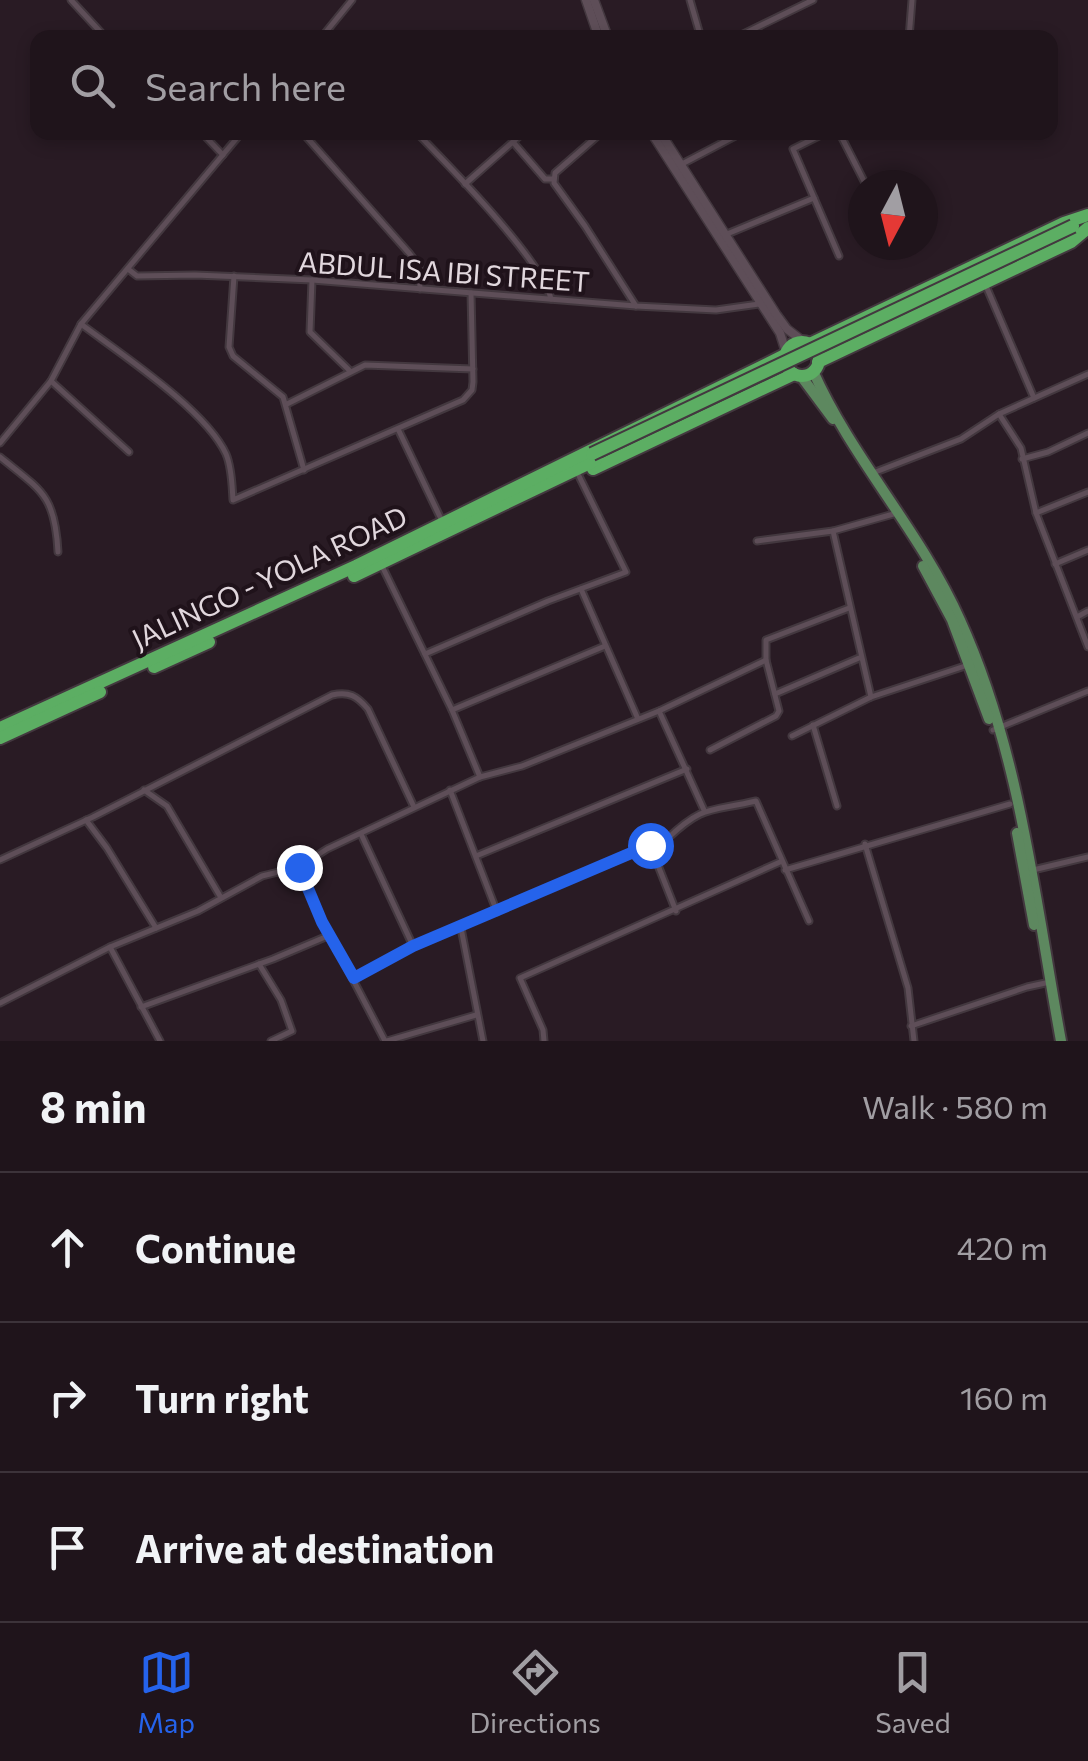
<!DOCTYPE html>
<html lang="en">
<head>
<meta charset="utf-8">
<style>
	:root { --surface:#1f141b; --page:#2c2128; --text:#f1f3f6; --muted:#a19ea3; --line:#3c333a; --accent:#2563eb }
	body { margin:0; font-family:Commissioner,sans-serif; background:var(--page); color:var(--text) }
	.compass { position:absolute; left:848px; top:170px; width:90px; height:90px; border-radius:50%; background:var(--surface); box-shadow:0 5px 15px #0003; rotate:187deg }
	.stop { position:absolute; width:30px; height:30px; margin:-22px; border:8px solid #2563eb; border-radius:50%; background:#fff }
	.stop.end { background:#2563eb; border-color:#fff; box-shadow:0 2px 10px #0008 }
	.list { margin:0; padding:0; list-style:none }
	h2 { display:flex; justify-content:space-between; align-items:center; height:130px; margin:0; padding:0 40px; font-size:42px }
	h2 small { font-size:32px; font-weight:400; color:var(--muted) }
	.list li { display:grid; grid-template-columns:65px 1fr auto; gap:30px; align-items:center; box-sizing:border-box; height:150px; padding:0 40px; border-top:2px solid var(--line) }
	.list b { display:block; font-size:38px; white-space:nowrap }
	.list em { font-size:32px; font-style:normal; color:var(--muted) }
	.icon { flex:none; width:55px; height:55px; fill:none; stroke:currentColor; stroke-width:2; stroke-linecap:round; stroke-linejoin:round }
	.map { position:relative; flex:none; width:1088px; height:1041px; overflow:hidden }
	.search { position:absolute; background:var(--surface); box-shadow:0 5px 15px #0003; left:30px; right:30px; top:30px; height:110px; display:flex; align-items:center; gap:25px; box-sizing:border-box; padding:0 35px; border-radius:20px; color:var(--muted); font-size:38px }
	.sheet { height:580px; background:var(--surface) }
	nav { display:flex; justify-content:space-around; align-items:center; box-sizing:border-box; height:140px; border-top:2px solid var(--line); background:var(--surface); font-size:28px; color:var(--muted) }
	nav a { display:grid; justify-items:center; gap:5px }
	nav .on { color:var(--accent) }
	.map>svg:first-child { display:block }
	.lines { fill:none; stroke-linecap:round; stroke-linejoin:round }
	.street-casing { stroke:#43383f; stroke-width:9 }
	.secondary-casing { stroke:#43383f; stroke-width:11 }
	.primary-casing { stroke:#43383f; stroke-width:14 }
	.highway-casing { stroke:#43383f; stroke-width:16 }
	.street { stroke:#5e4e58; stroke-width:5 }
	.secondary { stroke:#5e4e58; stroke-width:8 }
	.primary { stroke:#5d885f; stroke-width:10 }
	.highway { stroke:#5cae63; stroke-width:12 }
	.highway-bridge-casing { stroke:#43383f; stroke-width:16; stroke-linecap:butt }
	.highway-bridge { stroke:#5cae63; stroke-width:12 }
	.route { stroke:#2563eb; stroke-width:12 }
	.labels { text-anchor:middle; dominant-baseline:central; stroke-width:8; stroke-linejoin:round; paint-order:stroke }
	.street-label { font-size:28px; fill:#e1d7dd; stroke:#1f121a }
</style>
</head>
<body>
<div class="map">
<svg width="1088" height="1041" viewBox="0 0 1088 1041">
	<rect width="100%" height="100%" fill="#291b24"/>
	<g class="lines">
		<defs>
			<g id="street">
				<path d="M71,0l35,38"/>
				<path d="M690,0l11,38"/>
				<path d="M321,38l31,-38"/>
				<path d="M735,38l78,-38"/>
				<path d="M909,38l3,-38"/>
				<path d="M201,132l22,23"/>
				<path d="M302,132l107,121 10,13 1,23"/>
				<path d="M416,132c31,32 127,129 135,167"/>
				<path d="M602,132l-47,41 -1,10 31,43 51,80"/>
				<path d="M827,132l-34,17 46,107"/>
				<path d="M839,132l27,53"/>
				<path d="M513,142l32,37h8"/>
				<path d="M680,165l63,-33"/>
				<path d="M465,184l59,-52"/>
				<path d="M727,234l87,-36"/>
				<path d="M128,269l9,7 58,-1 117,5 324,26 80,4 43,-6"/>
				<path d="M234,276l-5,71 4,9 50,41 21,73"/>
				<path d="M312,280l-2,52 39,38"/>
				<path d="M986,286l48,112"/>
				<path d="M81,324c40,30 125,86 145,130 6,14 6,32 7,46l230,-100 9,-10 1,-8 -2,-89"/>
				<path d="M51,381l78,71"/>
				<path d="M287,404l78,-39 108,4"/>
				<path d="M999,414l22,34 15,65 52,134"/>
				<path d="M398,429l44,92"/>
				<path d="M0,443l51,-62 30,-57 161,-192"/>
				<path d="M0,457c42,34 55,38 58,95"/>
				<path d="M1022,459l26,-7 40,-19"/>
				<path d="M873,473l88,-34 38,-25 89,-40"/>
				<path d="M1036,513l52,-21"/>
				<path d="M757,541l76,-10"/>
				<path d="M1055,564l33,-14"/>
				<path d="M382,566l70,144 28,67"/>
				<path d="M581,589l57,130"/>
				<path d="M1077,617l11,-6"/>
				<path d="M425,654l123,-53 78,-29 -47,-96"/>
				<path d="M775,694l84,-36"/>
				<path d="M871,697l97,-32"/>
				<path d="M452,710l153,-64"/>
				<path d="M659,711l45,99"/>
				<path d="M813,725l24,81"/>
				<path d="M993,730l95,-39"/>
				<path d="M792,736l79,-39 -38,-166 64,-18"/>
				<path d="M710,750l66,-34 3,-5 -13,-51v-20l83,-32"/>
				<path d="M144,790l23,16 53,90"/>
				<path d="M450,790l47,122"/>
				<path d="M86,820l21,28 49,80"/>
				<path d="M361,834l52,112"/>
				<path d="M865,844l43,144 6,53"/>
				<path d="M650,845l26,66"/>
				<path d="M476,856l211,-87"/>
				<path d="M0,860l93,-43 239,-122c17,-4 25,1 36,14l46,98"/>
				<path d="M299,867l24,55 62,119"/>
				<path d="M785,870l225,-66"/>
				<path d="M1033,870l55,-13"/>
				<path d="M461,928l22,113"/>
				<path d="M110,947l50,94"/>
				<path d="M259,964l22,36 11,31 -21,10"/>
				<path d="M354,978l59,-32 254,-107c37,-35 43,-27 89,-38l53,120"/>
				<path d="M0,1003l110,-56 88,-36 64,-35 37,-9 28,-18 153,-72 42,-11 137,-55 107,-51"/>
				<path d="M141,1007l132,-48 57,-24"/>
				<path d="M911,1026l116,-39 23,-5"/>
				<path d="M387,1041l89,-26"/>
				<path d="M544,1041l-1,-11 -23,-52 260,-116"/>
			</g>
			<g id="secondary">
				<path d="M586,0l13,38"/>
				<path d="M594,0l14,38"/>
				<path d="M651,132l129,201 6,19"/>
				<path d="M660,132l116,182 11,15 17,13"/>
			</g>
			<g id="primary">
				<path d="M813,371c39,88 108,161 147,249 60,132 75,280 101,421"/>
				<path d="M801,376l32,43"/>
				<path d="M923,566l29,54 37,99"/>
				<path d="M1017,833l17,92"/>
			</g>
			<g id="highway">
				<circle cx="802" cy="359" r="17"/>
				<path d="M810,344l254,-121 24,-8"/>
				<path d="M818,362l253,-120 17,-14"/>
				<path d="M593,469l201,-95"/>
				<path d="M354,576l242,-116"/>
				<path d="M154,667l55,-25"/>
				<path d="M0,728l356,-162 429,-211"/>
				<path d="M0,738l100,-46"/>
			</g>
		</defs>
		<!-- street casing -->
		<use href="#street" class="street-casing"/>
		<!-- secondary casing -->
		<use href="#secondary" class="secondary-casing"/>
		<!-- primary casing -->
		<use href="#primary" class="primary-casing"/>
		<!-- highway casing -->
		<use href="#highway" class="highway-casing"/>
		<!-- street -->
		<use href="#street" class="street"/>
		<!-- secondary -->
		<use href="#secondary" class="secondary"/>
		<!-- primary -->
		<use href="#primary" class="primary"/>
		<!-- highway -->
		<use href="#highway" class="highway"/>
		<defs>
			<path id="highway-bridge" d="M592,454l481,-228"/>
		</defs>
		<!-- highway-bridge casing -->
		<use href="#highway-bridge" class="highway-bridge-casing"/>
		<!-- highway-bridge -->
		<use href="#highway-bridge" class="highway-bridge"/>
	</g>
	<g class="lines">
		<!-- route -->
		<path class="route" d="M299,867l23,55 32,56 59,-32 237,-101"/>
	</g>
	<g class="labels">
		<!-- street labels -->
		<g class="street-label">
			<text transform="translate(444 271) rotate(4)">ABDUL ISA IBI STREET</text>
			<text transform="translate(269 577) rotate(-25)">JALINGO - YOLA ROAD</text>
		</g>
	</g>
</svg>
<svg class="compass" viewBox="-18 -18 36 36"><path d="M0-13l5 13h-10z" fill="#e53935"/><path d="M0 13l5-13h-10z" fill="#a19ea3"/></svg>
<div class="stop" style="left:650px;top:845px"></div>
<div class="stop end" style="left:299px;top:867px"></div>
<div class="search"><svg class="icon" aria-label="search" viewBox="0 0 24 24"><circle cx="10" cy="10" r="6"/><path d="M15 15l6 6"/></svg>Search here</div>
</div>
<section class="sheet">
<h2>8 min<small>Walk · 580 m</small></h2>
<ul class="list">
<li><svg class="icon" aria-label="ahead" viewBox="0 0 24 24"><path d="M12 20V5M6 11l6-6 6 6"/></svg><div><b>Continue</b></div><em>420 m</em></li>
<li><svg class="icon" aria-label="right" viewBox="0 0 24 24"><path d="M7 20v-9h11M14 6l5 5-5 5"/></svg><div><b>Turn right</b></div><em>160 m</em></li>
<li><svg class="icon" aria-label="arrive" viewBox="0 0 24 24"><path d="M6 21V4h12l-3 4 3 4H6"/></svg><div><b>Arrive at destination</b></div></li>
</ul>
</section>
<nav>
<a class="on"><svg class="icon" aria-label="map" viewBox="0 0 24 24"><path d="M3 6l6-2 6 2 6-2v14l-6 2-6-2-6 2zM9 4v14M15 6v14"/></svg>Map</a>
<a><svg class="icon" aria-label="directions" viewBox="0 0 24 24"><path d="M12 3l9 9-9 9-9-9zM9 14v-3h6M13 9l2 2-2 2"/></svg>Directions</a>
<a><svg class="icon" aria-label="saved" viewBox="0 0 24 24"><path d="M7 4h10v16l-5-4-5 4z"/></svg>Saved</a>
</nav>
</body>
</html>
